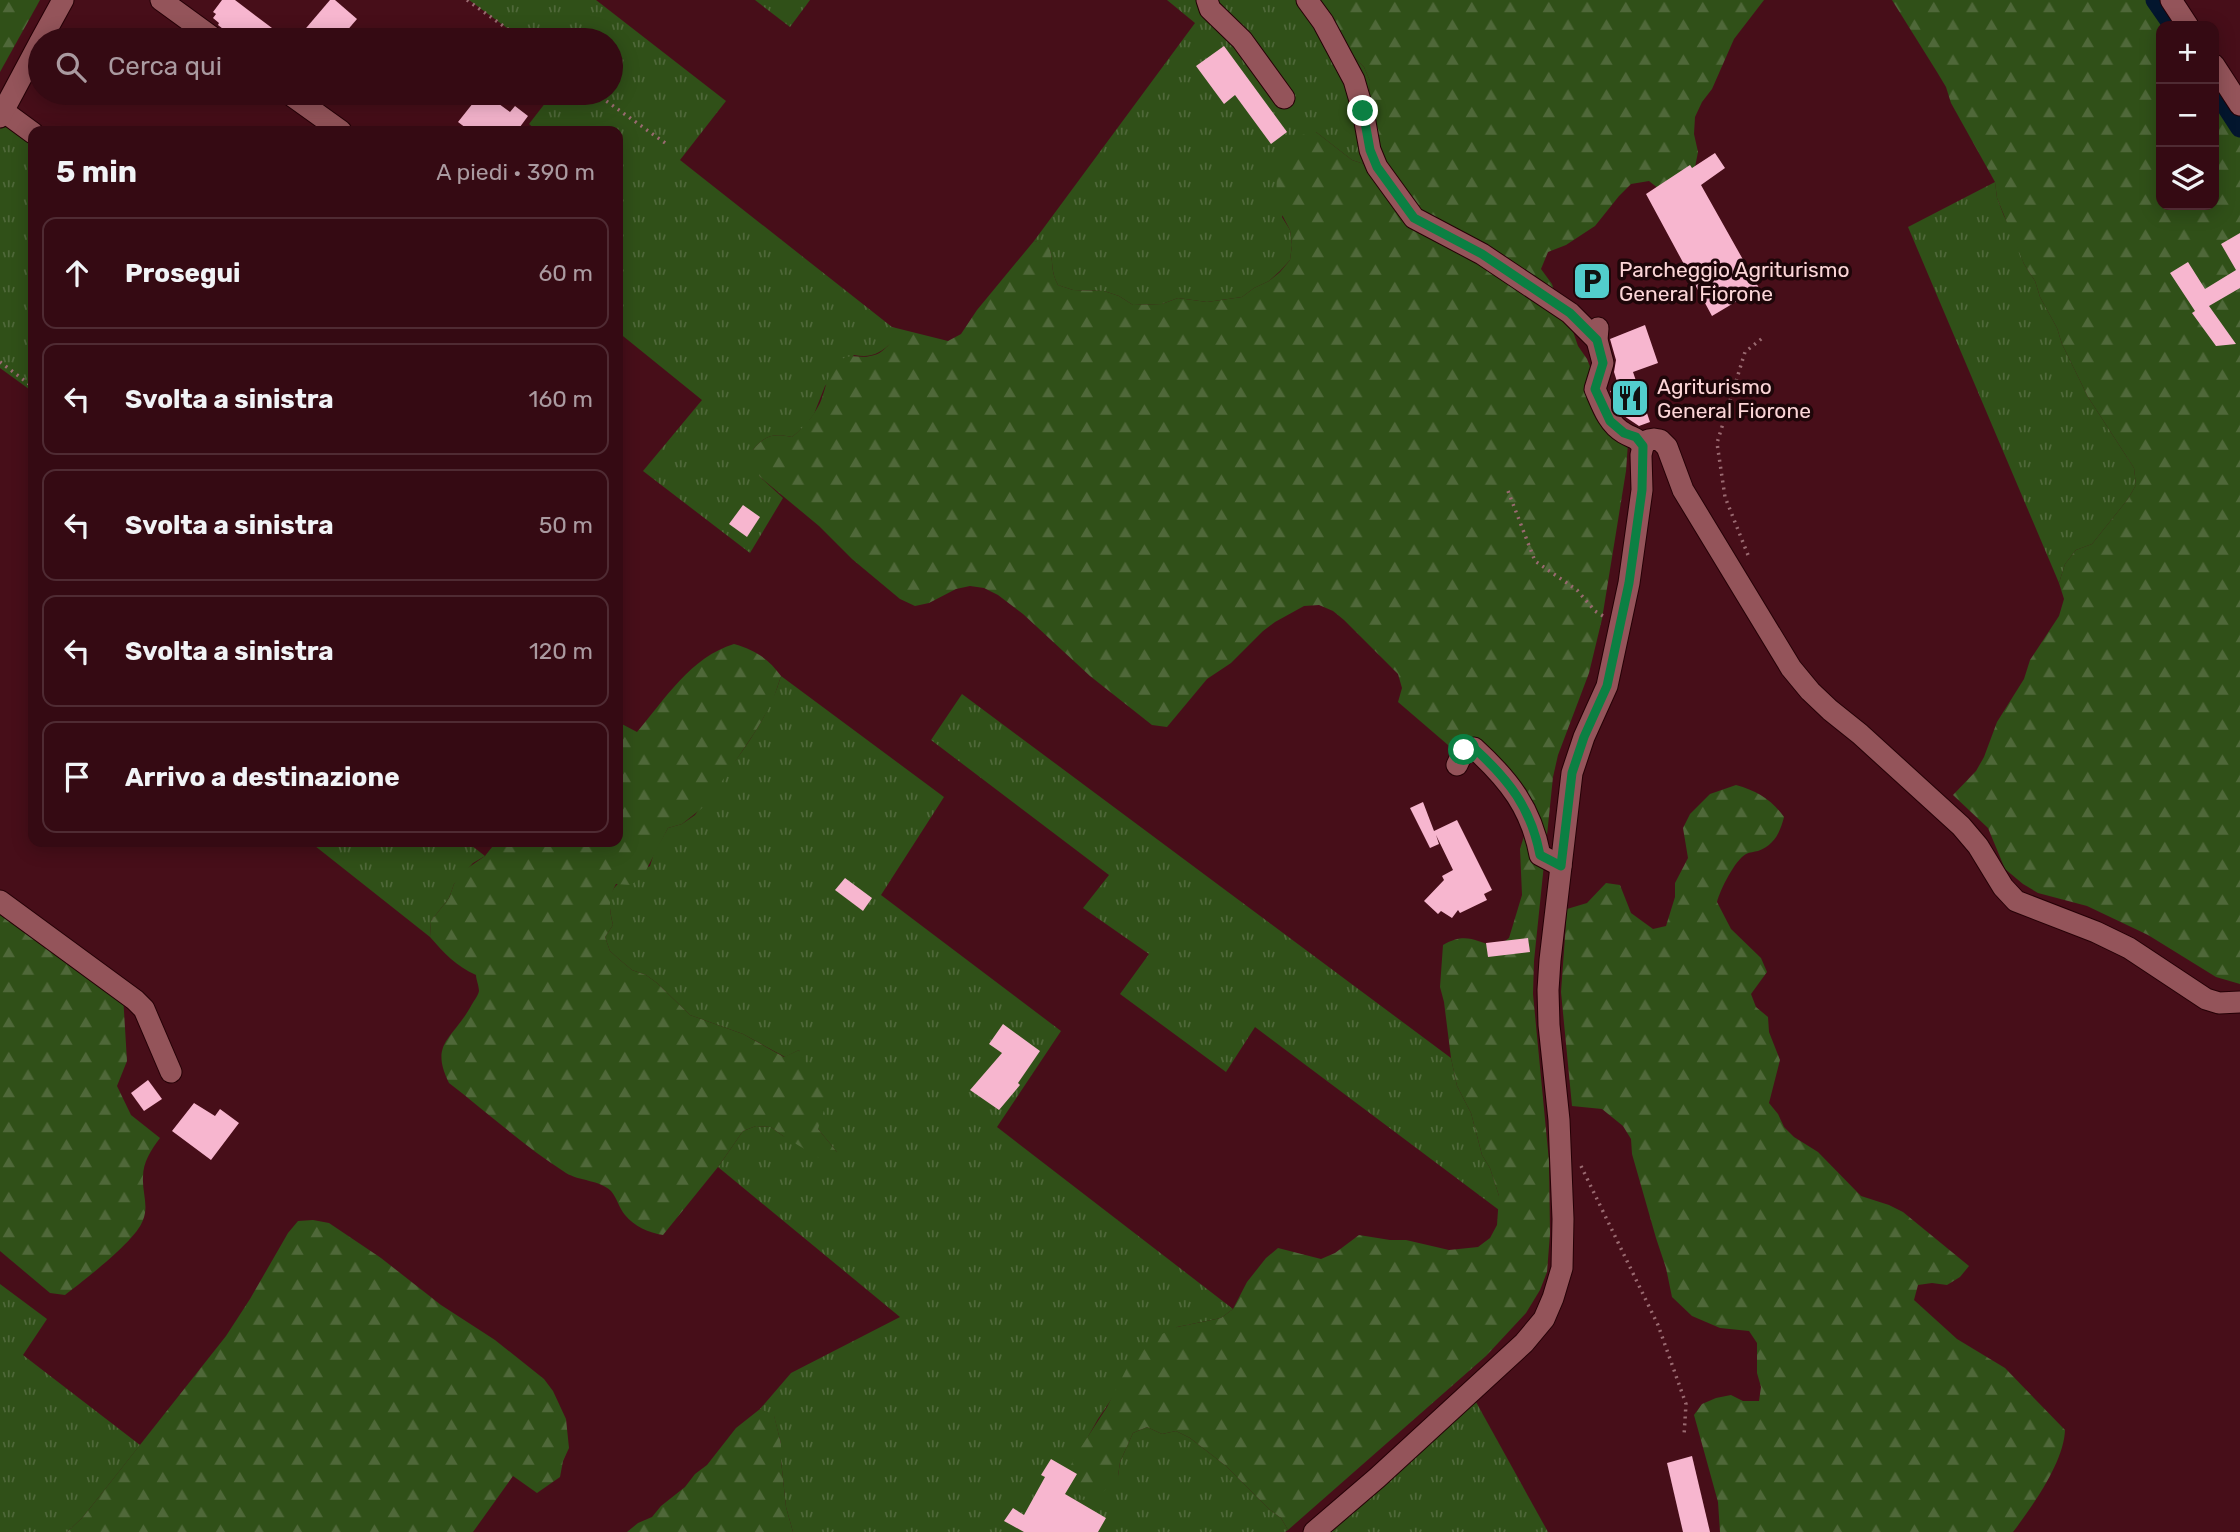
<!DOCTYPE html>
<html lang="it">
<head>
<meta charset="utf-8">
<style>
	:root { --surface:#350a13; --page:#3d131c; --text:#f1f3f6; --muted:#aa9aa0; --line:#4f2b33 }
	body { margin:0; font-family:Rubik,sans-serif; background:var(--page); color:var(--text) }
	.controls { position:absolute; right:21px; top:21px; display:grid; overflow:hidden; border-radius:14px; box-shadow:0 4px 18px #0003 }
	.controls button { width:63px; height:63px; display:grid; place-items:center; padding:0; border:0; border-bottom:2px solid var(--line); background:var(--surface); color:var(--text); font:35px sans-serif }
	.stop { position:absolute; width:21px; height:21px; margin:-16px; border:5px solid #0b8043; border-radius:50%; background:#fff }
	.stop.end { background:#0b8043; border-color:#fff; box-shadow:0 2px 7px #0008 }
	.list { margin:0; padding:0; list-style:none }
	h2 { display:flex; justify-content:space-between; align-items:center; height:91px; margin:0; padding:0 28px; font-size:30px }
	h2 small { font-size:23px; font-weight:400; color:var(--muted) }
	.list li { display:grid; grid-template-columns:46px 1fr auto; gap:21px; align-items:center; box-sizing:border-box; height:112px; margin:0 14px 14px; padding:0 14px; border:2px solid var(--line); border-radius:14px }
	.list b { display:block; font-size:26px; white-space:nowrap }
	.list em { font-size:23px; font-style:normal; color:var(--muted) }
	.icon { flex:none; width:38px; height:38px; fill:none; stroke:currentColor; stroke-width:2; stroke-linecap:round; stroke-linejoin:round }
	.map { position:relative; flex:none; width:2240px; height:1532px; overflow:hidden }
	.search { position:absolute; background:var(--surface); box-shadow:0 4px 18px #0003; left:28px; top:28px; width:595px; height:77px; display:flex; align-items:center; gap:18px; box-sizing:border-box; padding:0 24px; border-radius:38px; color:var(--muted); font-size:26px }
	.panel { position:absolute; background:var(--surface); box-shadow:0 4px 18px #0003; left:28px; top:126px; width:595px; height:721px; border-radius:14px }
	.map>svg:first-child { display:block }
	.grass { fill:url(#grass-tufts) }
	.forest { fill:url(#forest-firs) }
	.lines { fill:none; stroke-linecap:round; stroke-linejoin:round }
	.canal { stroke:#03162e; stroke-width:19 }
	.building { fill:#f7b6cf }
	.minor-casing { stroke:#250006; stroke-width:23 }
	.path { stroke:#9a6a71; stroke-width:3.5; stroke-dasharray:2 5; stroke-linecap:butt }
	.minor { stroke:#94545a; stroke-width:21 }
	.route { stroke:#0b8043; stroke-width:9 }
	.labels { text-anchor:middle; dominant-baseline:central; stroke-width:7; stroke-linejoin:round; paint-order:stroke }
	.poi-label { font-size:21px; fill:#fbd5d7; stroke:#1e0609; text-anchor:start }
</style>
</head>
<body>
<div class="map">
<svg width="2240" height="1532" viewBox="0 0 2240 1532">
	<defs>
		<pattern id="grass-tufts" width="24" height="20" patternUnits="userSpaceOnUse" patternTransform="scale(1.75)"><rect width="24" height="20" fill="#305018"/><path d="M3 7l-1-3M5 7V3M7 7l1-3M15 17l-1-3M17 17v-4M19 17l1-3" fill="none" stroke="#4f6839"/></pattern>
		<pattern id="forest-firs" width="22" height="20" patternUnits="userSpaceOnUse" patternTransform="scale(1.75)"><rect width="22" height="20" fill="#305018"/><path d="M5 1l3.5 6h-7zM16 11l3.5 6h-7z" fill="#4f6839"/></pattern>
	</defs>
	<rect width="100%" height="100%" fill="#470e19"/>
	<!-- grass -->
	<g class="grass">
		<path d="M469,0h127l130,101 -46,59 212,167 1,14c-13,13 -22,17 -39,14l-29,31 -11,28 -9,12 -13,11c-19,-4 -27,-2 -39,13l7,27 23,21 -33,55 -107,-82 59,-71 -84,-68v-201h-81l-8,-7 24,-31h58v-53h-88z"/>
		<path d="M755,0h55l-20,27z"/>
		<path d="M1167,0h145l42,57 10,10 6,14 -3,84 -15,-5 -36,-28 -34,85 8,13 2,15 -2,15 -10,11 -11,10 -15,7 -12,9 -35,5 -29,-4 -16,6 -29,1 -14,-9 -15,-5 -31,-1 -15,-5c-9,-17 -3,-23 -10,-40l-14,-4 161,-218z"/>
		<path d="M5,119l28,20v253l-33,-24v-239z"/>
		<path d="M1995,182l2,16 7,18 8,15 12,33 11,17 5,16 17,31 5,16 26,53 46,71 2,17 -8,14 -36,45 -16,6 -11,14 -6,19 -151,-356z"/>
		<path d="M781,676l163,121 -63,98 180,136 -64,96 236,182 -12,9 -44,9 -62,67 -17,25 -30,53 50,4 2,-14 13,-29 14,-6 15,7 14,-3 14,7 36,28 43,43 12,9 7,12 -3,2h-492l-7,-25 -5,-47v-16l-7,-28 -14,-7 31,-36 109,-56 -182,-150 25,-36 13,-5 15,1 12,9 54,16 -19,-23 -19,-79 -14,7 -42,-23 -53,-19 -33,-32 -11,-8 -14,-5 -12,-10 -10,-9 -5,-14 8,-12c-10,-41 4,-42 37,-59l4,-13 14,-25 14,-4 13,-9c31,-44 71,-87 86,-139z"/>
		<path d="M962,694l489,364 6,28 14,27 11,42 8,13 9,28v14l-244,-183 -29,45 -106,-78 29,-40 -66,-46 26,-33 -178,-135z"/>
		<path d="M310,842h157l18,14 -12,7 -19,21 -5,14 -18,23 -1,16z"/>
		<path d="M0,1284l47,35 -24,36 117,90 -57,72 -16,15h-67z"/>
		<path d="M1476,1402l72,130h-221z"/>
	</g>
	<!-- forest -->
	<g class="forest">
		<path d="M0,0h40l-40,72z"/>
		<path d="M1312,0h452l-30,39 -22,50 -10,13 -7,15 -1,17 4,18 -4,20 -20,29 -25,-20 -18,3 -12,12 -24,30 -29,19 -18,7 -7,17 11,15 5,16 10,14 11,32 9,13 13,33 28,51 -2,28 -24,148 -13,54 -31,82 -5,22 -19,184 -1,33 16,167 1,73 -3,38 -7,18 -14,23 -40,43 -198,174 -7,-12 -12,-9 -43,-43 -36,-28 -14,-7 -14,3 -15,-7 -14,6 -13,29 -2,14 -21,23 -16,-3 -12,-9 -1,-15 6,-14 33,-51 22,-43 9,-12 24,-18 15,-7 44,-9 12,-9 14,-27 19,-24 12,-10 43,11 14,-6 24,-18 31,5h16l43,10 29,-3 12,-9 7,-13 2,-29 -9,-28 -8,-13 -11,-42 -14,-27 -6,-28 -7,-56 -4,-15 3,-42c23,-13 31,-4 54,2l12,-9 13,-43 -2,-46 4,-13 -1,-15 -40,-57 -28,-13 -57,-49 4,-14 -4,-14 -54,-54 -11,-9 -14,-6 -15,1 -29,16 -12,9 -32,32 -24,16 -40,48 -15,-2 -62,-49 -67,-62 -25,-19 -14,-7 -14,-2 -14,3 -27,14 -14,3 -15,-7 -48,-40 -33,-33 -59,-49 -7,-12v-15c12,-15 20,-17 39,-13 12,-10 21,-20 28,-34 6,-14 7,-30 18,-41 12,-10 20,-3 32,-6 10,-1 16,-8 22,-15v-14l56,14 13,-7 16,-24 57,-69 14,3c7,18 1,24 10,41l15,5 31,1 15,5 14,9 29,-1 16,-6 29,4 35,-5 12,-9 15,-7 11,-9 10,-12 2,-15 -2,-15 -14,-27 1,-30 6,-14 19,-24 14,-3 36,28 15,5 3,-84 -6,-14 -10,-10z"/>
		<path d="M1892,0h257l18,26h-6v179h53v-111l26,38v852l-24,-7 -68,-42 -61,-29 -49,-13 -15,-9 -18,-15 -17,-41 -35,-33 23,-24 8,-14 13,-35 27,-43 6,-19 29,-44 5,-17 -5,-16 6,-19 11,-14 16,-6 36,-45 8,-14 -2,-17 -46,-71 -26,-53 -5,-16 -17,-31 -5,-16 -11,-17 -27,-66 -2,-16 -44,-79 -5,-16 -9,-15z"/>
		<path d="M734,644c21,6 35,15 47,32l-9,27 -17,29 -49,73 -24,19 -14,4 -26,50 -12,7 -14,-1c-8,15 -7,25 -3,41l-8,12 5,14 10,9 12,10 14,5 11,8 33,32 53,19 41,23 15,-7 28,51 -9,28 19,23 -3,15 -51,-31 -12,-9 -15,-1 -13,5 -25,36 -55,68c-14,-2 -29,-9 -38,-20 -6,-7 -8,-17 -14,-24 -11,-11 -32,-10 -45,-18 -41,-26 -78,-60 -117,-90 -20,-40 4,-44 22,-77 2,-4 7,-10 8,-15 0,-5 -3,-12 -3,-16 -20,-9 -32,-22 -46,-38l1,-16 18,-23 5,-14 8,-12 23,-16 11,-14h122v-120l19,10c28,-33 54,-75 97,-88z"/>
		<path d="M1736,785c21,6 35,14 48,32 -4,16 -10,28 -26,34 -4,1 -8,1 -12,3 -11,6 -26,36 -29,48l14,27 30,29 6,14 -16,22 5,13 12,10 1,15 11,28 -11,43 9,11 6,13 10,10 24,15 43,44 28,9 14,7 66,54 -9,11 -13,8 -15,-2 -14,2 -4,15 43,39 48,29 60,62c-1,32 -33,77 -52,102h-293l-2,-30 -24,-87 8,-11 14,-6 15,-3 12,6h16l2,-14 -4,-14v-30l-8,-12 -29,-3 -28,-12 -20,-19 -6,-29 -10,-30 -24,-84 -1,-15 -8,-13 -21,-17 -30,-3 -11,-114 6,-83 20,-6 19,-20 14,2 11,28 22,16 13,-3 9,-29v-14l13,-25 -5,-30 7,-14 20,-20z"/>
		<path d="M0,897l123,98 4,66 -10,25 14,29 29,23c-9,12 -17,24 -17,39 -1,15 6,29 0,43 -7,21 -60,61 -78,75l-15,-2 -50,-42z"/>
		<path d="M313,1220l16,3 52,35 60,47 54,35 49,39 9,12 13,28 3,29 -6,13 -3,16 -23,16 -24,-17 -40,56h-406l16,-15 143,-181 24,-37 38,-66 10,-12z"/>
		<path d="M760,1409l14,6 7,29v16l5,47 7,25h-166l11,-9 14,-6 9,-11 24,-19 10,-13 12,-9 29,-37z"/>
	</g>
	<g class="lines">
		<!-- canal -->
		<g class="canal">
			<path d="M2155,0l18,26"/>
			<path d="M2214,88l26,40"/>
		</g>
	</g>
	<!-- building -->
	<g class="building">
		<path d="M222,0h13l37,28 -9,12h-26l-19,-15 1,-2 -6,-5 3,-4 -3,-2z"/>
		<path d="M330,0h5l22,19 -18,21h-31l-7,-6z"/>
		<path d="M1224,46l63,86 -16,12 -36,-49 -11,9 -28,-38z"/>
		<path d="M481,93h3l26,19 5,-6 13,10 -11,15h-47l-12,-9z"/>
		<path d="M1715,153l10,15 -24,17 58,103 -47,28 -66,-122 44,-29 2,3z"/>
		<path d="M2240,233v55l-31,18 27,38 -20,2 -24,-33 3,-2 -25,-38 18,-11 17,27 31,-19 -15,-26z"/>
		<path d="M1645,325l13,38 -25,9 17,50 -11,4 -15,-10 -14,-25 9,-3 -5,-16 2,-12 -6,-21z"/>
		<path d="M743,505l17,12 -13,20 -18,-13z"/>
		<path d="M1423,802l11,29 23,-11 35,70 -8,4 3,6 -27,13 -2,-3 -6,8 -11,-7 -3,3 -14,-13 20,-21 -2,-4 11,-6 -17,-35 3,9 -9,4 -20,-40z"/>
		<path d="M845,878l27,20 -9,13 -28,-21z"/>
		<path d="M1528,938l2,14 -42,5 -2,-14z"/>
		<path d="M1003,1024l37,27 -22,32 2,2 -21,25 -29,-20 32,-37 -13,-9z"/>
		<path d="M148,1080l14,19 -18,12 -13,-18z"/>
		<path d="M194,1103l21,13 5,-7 19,14 -28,37 -39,-29z"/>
		<path d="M1692,1456l18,76h-27l-16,-69z"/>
		<path d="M1051,1459l26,15 -12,20 41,24 -8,14h-74l-20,-11 9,-13 11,7 21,-38 -4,-2z"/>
	</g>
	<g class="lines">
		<defs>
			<g id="minor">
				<path d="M161,0l55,40"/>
				<path d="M1207,0l3,9 32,31 42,58"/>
				<path d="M1307,0l16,22 31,58 9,31 7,39 7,17 37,51 68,36 88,59 27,27"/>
				<path d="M2171,0l17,26"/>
				<path d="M41,40l22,-40"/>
				<path d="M2214,65l26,40"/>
				<path d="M288,93l53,38"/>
				<path d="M3,111l30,22"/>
				<path d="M0,117l40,-75"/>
				<path d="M1598,328l-1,12 6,23 -8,26c7,16 13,35 29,44 10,6 11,3 19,13"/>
				<path d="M1457,765l7,-15 10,-2c35,32 57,60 66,107l21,11"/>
				<path d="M0,901l135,99 9,9 27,63"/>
				<path d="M1314,1532l63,-54 147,-135 20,-24 9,-21 9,-30 1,-49 -4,-99 -10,-95 -1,-35 2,-30 22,-187 12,-36 23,-51 22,-103 13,-93 -1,-35 2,-9 5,-6 6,-1 6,1 7,7 16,43 108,178 19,23 20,19 30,24 101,92 17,20 25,41 13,14 80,31 33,16 77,51 13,4 21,-1"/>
			</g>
		</defs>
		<!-- minor casing -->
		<use href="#minor" class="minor-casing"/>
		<!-- path -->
		<g class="path">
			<path d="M467,0l56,40"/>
			<path d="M595,93l73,52"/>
			<path d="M0,362l33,25"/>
			<path d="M1508,491l27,70 42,29 18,21 8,5"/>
			<path d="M1748,555l-23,-58 -8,-54 28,-91 20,-16"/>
			<path d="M1581,1166l77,159 28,79 -2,32"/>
		</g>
		<!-- minor -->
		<use href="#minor" class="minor"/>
	</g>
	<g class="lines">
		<!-- route -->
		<path class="route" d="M1363,111l7,39 7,17 37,51 68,36 88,59 27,27 6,23 -8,26 15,32 14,12 12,4 7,9 -1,44 -13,93 -22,103 -23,51 -12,36 -11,93 -21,-11c-9,-47 -31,-75 -66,-107l-10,2"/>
	</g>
	<!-- icons -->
	<defs>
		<symbol id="parking-square" viewBox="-11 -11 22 22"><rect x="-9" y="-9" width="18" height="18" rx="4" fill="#52cdcc" stroke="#1e0609"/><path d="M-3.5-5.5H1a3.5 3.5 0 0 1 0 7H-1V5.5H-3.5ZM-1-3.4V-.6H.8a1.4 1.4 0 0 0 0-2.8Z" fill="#111"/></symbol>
		<symbol id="restaurant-square" viewBox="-11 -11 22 22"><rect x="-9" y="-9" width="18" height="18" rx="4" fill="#52cdcc" stroke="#1e0609"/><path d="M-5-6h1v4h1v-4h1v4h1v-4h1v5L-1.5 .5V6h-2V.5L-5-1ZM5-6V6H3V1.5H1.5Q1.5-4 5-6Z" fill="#111"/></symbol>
	</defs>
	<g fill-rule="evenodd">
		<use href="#parking-square" x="1570" y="259" width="44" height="44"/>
		<use href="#restaurant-square" x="1608" y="376" width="44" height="44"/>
	</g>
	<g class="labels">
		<!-- poi labels -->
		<g class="poi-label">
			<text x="1619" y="269">Parcheggio Agriturismo<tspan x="1619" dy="24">General Fiorone</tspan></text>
			<text x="1657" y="386">Agriturismo<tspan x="1657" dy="24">General Fiorone</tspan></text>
		</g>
	</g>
</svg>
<div class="controls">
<button>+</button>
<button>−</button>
<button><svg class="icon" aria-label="layers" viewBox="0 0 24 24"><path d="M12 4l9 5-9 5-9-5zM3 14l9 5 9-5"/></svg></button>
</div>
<div class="stop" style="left:1464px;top:750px"></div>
<div class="stop end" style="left:1363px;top:111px"></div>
<div class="search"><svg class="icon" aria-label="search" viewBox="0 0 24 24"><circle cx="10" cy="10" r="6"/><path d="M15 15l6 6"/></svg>Cerca qui</div>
<section class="panel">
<h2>5 min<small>A piedi · 390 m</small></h2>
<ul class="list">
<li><svg class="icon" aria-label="ahead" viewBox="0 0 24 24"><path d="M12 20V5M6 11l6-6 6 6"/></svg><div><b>Prosegui</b></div><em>60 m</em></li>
<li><svg class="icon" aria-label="left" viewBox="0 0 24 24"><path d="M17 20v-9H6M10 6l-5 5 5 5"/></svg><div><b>Svolta a sinistra</b></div><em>160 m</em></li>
<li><svg class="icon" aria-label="left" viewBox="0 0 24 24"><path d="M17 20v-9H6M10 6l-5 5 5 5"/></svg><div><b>Svolta a sinistra</b></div><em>50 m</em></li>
<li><svg class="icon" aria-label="left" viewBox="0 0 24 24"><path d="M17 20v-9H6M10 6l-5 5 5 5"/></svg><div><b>Svolta a sinistra</b></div><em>120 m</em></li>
<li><svg class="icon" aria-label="arrive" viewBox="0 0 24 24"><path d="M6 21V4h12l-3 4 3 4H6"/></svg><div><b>Arrivo a destinazione</b></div></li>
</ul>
</section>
</div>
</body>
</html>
